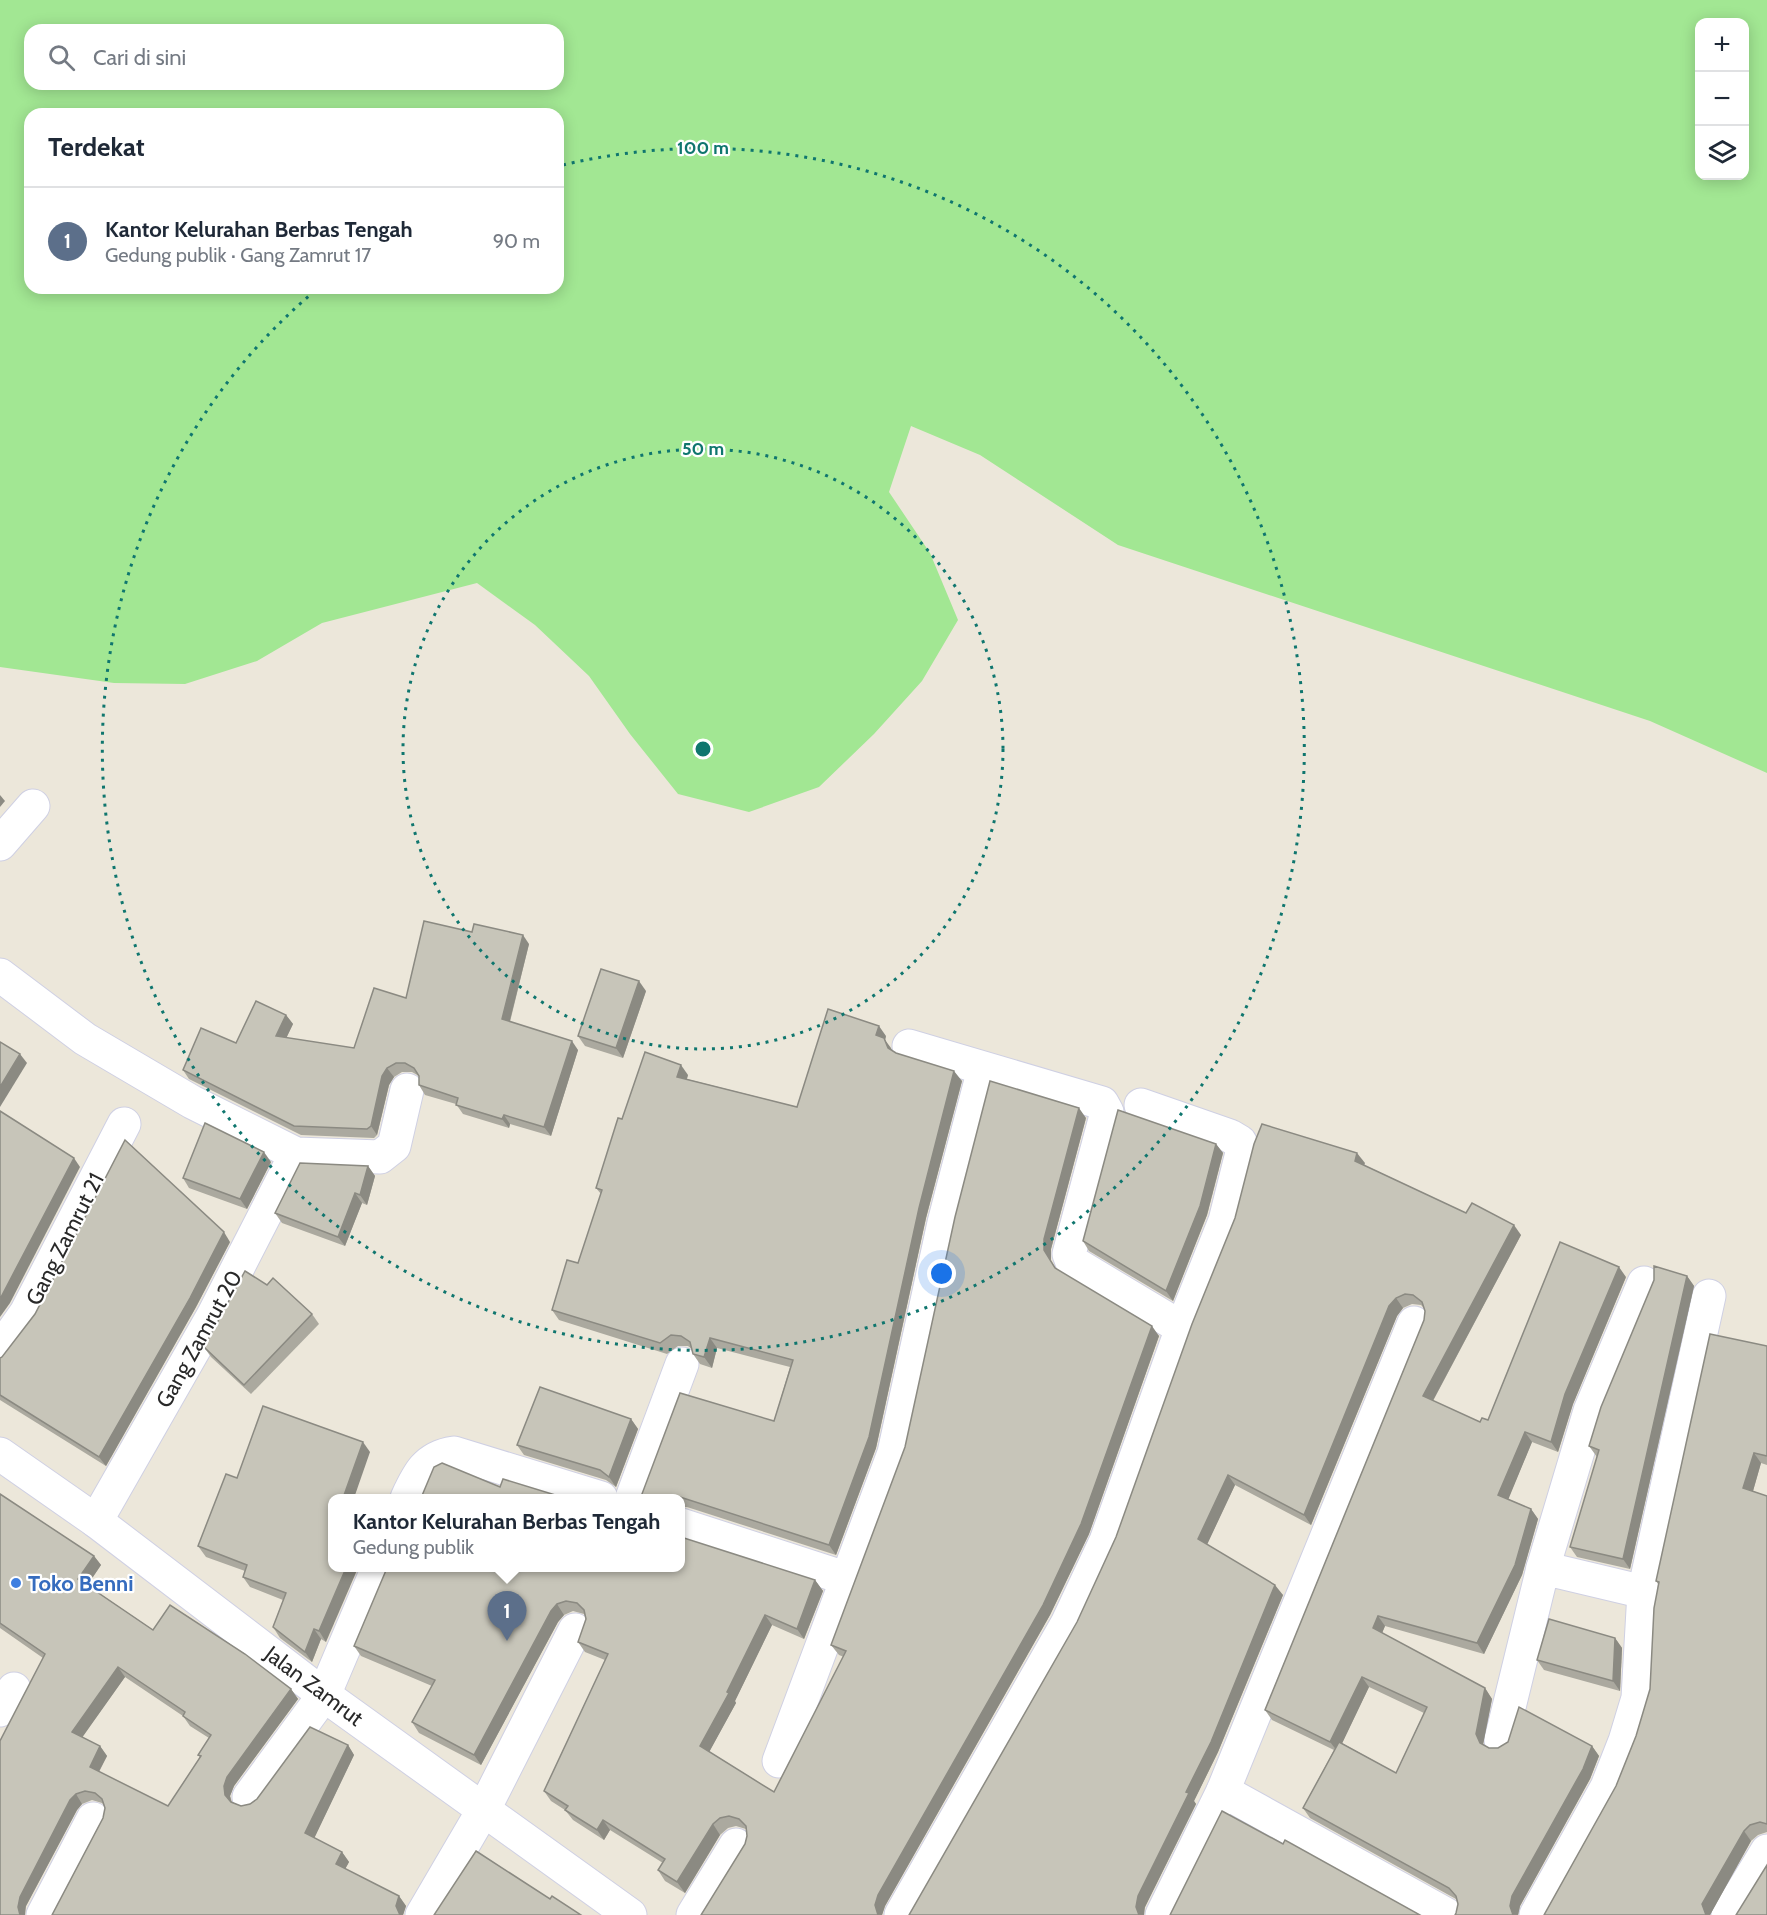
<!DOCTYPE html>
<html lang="id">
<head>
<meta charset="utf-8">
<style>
	:root { --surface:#fff; --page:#f6f6f7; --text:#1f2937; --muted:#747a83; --line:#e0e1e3; --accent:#3439ff }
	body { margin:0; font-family:Cabin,sans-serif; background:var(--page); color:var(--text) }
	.controls { position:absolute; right:18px; top:18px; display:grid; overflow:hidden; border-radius:12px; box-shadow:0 3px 15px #0003 }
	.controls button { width:54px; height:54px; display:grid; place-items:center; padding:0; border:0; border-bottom:2px solid var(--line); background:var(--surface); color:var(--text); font:30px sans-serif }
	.you { position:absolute; left:942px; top:1274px; width:21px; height:21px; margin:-15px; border:4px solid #fff; border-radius:50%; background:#1a73e8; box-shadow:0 0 0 9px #1a73e833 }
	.badge { display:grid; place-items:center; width:39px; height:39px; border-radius:50%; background:var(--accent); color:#fff; font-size:20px; font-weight:700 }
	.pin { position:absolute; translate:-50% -50px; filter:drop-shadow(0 2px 3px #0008) }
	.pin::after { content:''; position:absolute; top:32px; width:21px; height:18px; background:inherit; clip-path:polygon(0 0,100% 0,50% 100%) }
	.popup { position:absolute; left:328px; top:1494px; width:357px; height:78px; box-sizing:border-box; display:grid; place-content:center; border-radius:12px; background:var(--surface); filter:drop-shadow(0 2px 4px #0005); font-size:20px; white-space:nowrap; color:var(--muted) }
	.popup b { font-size:22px; color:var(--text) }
	.popup::after { content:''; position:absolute; left:50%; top:100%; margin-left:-12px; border:12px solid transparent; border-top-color:var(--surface) }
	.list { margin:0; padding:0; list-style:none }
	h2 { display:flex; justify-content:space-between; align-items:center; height:78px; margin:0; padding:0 24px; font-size:26px }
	h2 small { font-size:20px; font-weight:400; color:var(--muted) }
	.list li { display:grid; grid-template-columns:39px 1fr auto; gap:18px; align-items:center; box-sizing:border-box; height:108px; padding:0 24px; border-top:2px solid var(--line) }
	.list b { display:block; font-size:22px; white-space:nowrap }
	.list p { margin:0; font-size:20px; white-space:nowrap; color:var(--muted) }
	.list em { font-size:20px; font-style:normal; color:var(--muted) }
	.icon { flex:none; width:33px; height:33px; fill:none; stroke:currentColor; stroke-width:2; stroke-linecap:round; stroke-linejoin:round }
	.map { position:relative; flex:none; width:1767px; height:1915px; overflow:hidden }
	.search { position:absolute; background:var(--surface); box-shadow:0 3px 15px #0003; left:24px; top:24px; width:540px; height:66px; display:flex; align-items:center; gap:15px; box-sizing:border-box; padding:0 21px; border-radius:18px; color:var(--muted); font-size:22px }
	.panel { position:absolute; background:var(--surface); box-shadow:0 3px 15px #0003; left:24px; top:108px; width:540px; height:186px; border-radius:18px }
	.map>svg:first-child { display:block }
	.green { fill:#a2e793; fill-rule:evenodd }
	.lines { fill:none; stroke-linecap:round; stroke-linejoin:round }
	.street-casing { stroke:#cfd0e3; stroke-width:35 }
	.street { stroke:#fff; stroke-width:33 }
	.wall { fill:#aba99f; fill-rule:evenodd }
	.shaded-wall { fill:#8b8a82 }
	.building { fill:#c7c5b9; stroke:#8b8a82; stroke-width:1.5; fill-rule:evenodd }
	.ring { fill:none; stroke:#0f766e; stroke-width:3; stroke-dasharray:3 6 }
	.shop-dot { fill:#3f7fe0; stroke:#fff; stroke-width:2 }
	.labels { text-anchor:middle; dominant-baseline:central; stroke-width:4.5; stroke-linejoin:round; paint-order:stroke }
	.street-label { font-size:22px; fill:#292929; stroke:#fff }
	.shop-label { font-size:22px; font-weight:bold; fill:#366cbe; stroke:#fff; text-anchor:start }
	.centre { fill:#0f766e; stroke:#fff; stroke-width:3 }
	.ring-label { font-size:18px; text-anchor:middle; font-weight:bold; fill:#0f766e; stroke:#fff; stroke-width:4.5; stroke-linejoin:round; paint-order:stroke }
</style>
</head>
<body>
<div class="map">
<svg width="1767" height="1915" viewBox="0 0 1767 1915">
	<rect width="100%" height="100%" fill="#ece7da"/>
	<!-- green -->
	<path class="green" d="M0,0h1767v773l-117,-52 -532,-176 -138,-90 -69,-29 -22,66 41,61 28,67 -36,61 -48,53 -55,53 -70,25 -71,-18 -48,-60 -41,-58 -54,-51 -58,-42 -155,40 -65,38 -72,23 -71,-1 -114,-16zM1700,22h44v154h-44zM30,30h528v54h-528zM30,114h528v174h-528z"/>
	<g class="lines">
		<defs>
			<g id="street">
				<path d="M0,844l33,-38"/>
				<path d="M0,975l85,64 107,63 104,52 84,3 14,-11 13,-56"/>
				<path d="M1141,1105l89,31 10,6 3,7 -18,72 -43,107"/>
				<path d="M0,1350l26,-37 98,-189"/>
				<path d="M0,1454l96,67 228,174 306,220"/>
				<path d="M407,1498c11,-24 19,-41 47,-45l147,45"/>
				<path d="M632,1498l50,-134"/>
				<path d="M96,1521l117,-205 83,-162"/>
				<path d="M681,1525l167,54"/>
				<path d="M1543,1568l47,-157 54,-128"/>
				<path d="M0,1710l14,-21"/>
				<path d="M1501,1740l42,-172 101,24"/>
				<path d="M779,1761l115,-308 50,-230 40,-154"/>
				<path d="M1223,1791l224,124"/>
				<path d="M249,1797l75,-102 54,-127"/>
				<path d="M43,1915l50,-96"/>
				<path d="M422,1915l62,-106 91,-179"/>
				<path d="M693,1915l43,-70"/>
				<path d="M901,1915l166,-291 39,-83 76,-213 -110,-66 -3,-8 38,-142 -5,-9 -193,-57"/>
				<path d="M1162,1915l61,-124 191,-468"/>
				<path d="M1536,1915l71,-128 18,-46 13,-43 6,-106 65,-296"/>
				<path d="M1728,1915l39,-64"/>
			</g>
		</defs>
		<!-- street casing -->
		<use href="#street" class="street-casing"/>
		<!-- street -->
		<use href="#street" class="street"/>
	</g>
	<!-- wall -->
	<g class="wall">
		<path d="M472,932l57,12 -19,78 68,28 -27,86 -41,-12 -1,4 -46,-14 -7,-10 -31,-9 -6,-10v-9l-7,-4h-10l-8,5 -5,8 -12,50 -3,3 -73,-3 -112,-56 -6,-9 53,-27 50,-28 7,9 -7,14 68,10z"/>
		<path d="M646,991l-23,67 -38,-12 -7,-10z"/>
		<path d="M886,1036l-1,4 7,11 4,2 66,28 -36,137 -50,230 -40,107 -149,-48h-6v-9h-42l135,-77 16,-54 -73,-19 -5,20 -12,-4 -7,-10 -1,-5 -4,-3h-10l-11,8 -108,-34 -7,-10 26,-47 23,-69 -5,-6 26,-69 66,-44 -1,4 110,28z"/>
		<path d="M1086,1118l-35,131v12l5,8 103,67 -70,198 -39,81 -165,291 -3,9h-181l44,-71 2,-8 -1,-7 -10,-3 -8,2 -8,7 -35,58 -20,-12 -7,-11 5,-7 -53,-33 -6,10 -31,-20 -8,-10 -14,-9 -7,-10 61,-131 -20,-8 -7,-10 8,-23 -2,-5 -11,-3 -9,4 -6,7 -77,143 -62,-32 -7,-11 20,-36 -71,-30 -7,-10 33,-78 428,12 8,11 -19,48 -32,-14 -37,76 1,2 -27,49 65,40 70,-135 -5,-2 -8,-10z"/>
		<path d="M1216,1144l7,9 -16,62 -34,86 -84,-50 -6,-10z"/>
		<path d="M271,1162l-24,47 -58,-21 -6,-10z"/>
		<path d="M1365,1163l-1,2 102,48 55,22 -88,166 47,21 8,-2 138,-143 -53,127 -15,48 -26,-10 -24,57 23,10 7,10 -16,56 -38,79 -99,-28 -3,7 103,55 7,11 -9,45 6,4 103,-2 7,10 -9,23 -70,127 -2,9h-63l1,-2 2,-9 -2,-5 -146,-81 -7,-10 31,-58 -62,-30 -7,-10 159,-390 1,-9v-2l-4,-4 -9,-1 -9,4 -6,8 -86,209 -76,-40 -28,59 76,51 -65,157 -24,49 2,3 -51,103 -236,8zM1369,1687l55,26 -28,60 -54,-30z"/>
		<path d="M368,1166l7,10 -8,29 -5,-2 -17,43 -63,-23 -7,-10z"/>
		<path d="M230,1242l-34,65 -90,159 -106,-66v-42z"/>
		<path d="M1687,1276l7,10 -64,283 -53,-12 -7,-10 27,-90 -8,-11z"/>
		<path d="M312,1314l7,10 -68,70 -40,-37 -7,-10z"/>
		<path d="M1767,1346v119l-6,-2 -8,28 14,5v336l-9,3 -7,6 -41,74h-166l72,-129 20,-50 14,-47 8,-105 -2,-3z"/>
		<path d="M631,1419l7,10 -22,58 -10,-7 -82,-25 -7,-10z"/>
		<path d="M370,1452l-37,46 -7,144 -5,-3 -9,23 -32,-24 -7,-11 10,-27 -33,-13 -7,-10 2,-6 -39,-14 -8,-11 39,-68z"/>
		<path d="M0,1494l94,62 7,9 -14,20 66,45 138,59 7,10 -64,87 -4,10 2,6 9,4 9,-2 98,-59 6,10 -40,83 28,14 7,10 -4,7 54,27 7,10 -3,9h-351l51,-97 2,-10 -2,-4 -1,-1 -10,-3 -10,4 -5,6 -51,96 17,-248 -43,-30zM125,1677l58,39 7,10 19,12 -11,17 2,2 -32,49 -69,-34 8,-16 -7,-10 -18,-9z"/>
		<path d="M1615,1638l7,10 -2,43 -76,-21 -7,-10z"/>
	</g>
	<!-- shaded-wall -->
	<g class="shaded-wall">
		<path d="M0,795l5,6 -5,6z"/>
		<path d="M523,935l6,9 -21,84 -6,-9z"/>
		<path d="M639,981l7,10 -23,67 -7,-10z"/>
		<path d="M286,1015l7,9 -10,21 -7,-9z"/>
		<path d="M879,1026l7,10 -1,4 6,8 4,10 -19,-23z"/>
		<path d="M572,1041l6,9 -27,86 -7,-9z"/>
		<path d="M20,1054l7,9 -27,44v-20z"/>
		<path d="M681,1065l7,10 -4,12 -7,-10z"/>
		<path d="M387,1068l7,9 -5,8 -12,50 -6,-9 11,-50z"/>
		<path d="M954,1071l8,10 -36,137 -50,230 -40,107 -7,-10z"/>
		<path d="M1079,1108l7,10 -35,131v12l11,17 -18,-28v-11z"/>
		<path d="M504,1115l6,9 -1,4 -7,-9z"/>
		<path d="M1216,1144l7,9 -16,62 -34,86 -7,-10z"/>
		<path d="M264,1152l7,10 -24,47 -7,-10z"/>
		<path d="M1357,1153l8,10 -3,8 -7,-10z"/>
		<path d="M74,1158l6,9 -70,136 -10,14v-18z"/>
		<path d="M368,1166l7,10 -8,29 -7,-10z"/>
		<path d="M355,1193l7,10 -17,43 -7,-9z"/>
		<path d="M1514,1225l7,10 -91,171 -7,-10z"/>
		<path d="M224,1232l6,10 -34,65 -90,159 -7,-9z"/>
		<path d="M1619,1267l7,10 -53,127 -15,48 -7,-10 14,-48z"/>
		<path d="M1687,1276l7,10 -64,283 -7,-10z"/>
		<path d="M1396,1298l7,10 -6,8 -86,209 -7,-10 85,-209z"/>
		<path d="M1152,1326l7,10 -70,198 -39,81 -165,291 -3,9h-4l-3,-10 3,-10z"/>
		<path d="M710,1338l7,10 -5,20 -8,-11z"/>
		<path d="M631,1419l7,10 -22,58 -7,-10z"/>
		<path d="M1525,1432l7,10 -26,63 -8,-10z"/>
		<path d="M363,1442l7,10 -16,46h-11z"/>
		<path d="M1754,1453l7,10 -10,35 -8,-10z"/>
		<path d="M1228,1475l7,10 -30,64 -7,-10z"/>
		<path d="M1531,1509l7,10 -16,56 -38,79 -7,-11z"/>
		<path d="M94,1556l7,9 -16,24 -7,-10z"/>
		<path d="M346,1568h12l-32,74 -7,-11z"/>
		<path d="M815,1580l8,11 -19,48 -7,-10z"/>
		<path d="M1275,1585l8,10 -65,157 -24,49 2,3 -51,103 -1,8h-5l-3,-8 2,-11 48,-104z"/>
		<path d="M557,1604l7,11 -6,7 -77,143 -7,-10 77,-144z"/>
		<path d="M765,1615l7,10 -37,76 1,2 -29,53 -7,-10z"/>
		<path d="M1378,1616l7,10 -5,12 -7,-10z"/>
		<path d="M314,1629l7,10 -9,23 -7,-10z"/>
		<path d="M1615,1638l7,10 -2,43 -7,-10z"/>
		<path d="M118,1667l7,10 -46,65 -7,-10z"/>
		<path d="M1362,1677l7,10 -31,65 -8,-10z"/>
		<path d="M1485,1688l7,11 -9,46 -3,-2 -4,-9z"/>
		<path d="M291,1689l7,10 -64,87 -4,10 2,9 -7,-10 -1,-9 3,-9z"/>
		<path d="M348,1745l6,10 -42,88 -7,-10z"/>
		<path d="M100,1746l7,10 -11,21 -6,-10z"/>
		<path d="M1592,1746l7,10 -9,23 -70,127 -2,9h-5l-3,-9 2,-10z"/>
		<path d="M76,1794l6,10 -5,6 -51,96 -1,9h-5l-2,-8 2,-10 50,-97z"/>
		<path d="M603,1820l7,10 -6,10 -7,-10z"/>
		<path d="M713,1824l7,11 -35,58 -8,-11z"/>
		<path d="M1744,1831l7,10 -41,74h-5l-3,-11z"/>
		<path d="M342,1852l7,10 -6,11 -7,-9z"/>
		<path d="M399,1896l7,10 -3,9h-3l-4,-9z"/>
	</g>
	<!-- building -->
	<g class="building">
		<path d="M424,921l48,11 2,-8 49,11 -21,84 70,22 -28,86 -40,-12 -2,4 -46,-14 2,-7 -39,-13v-9l-5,-8 -9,-5h-9l-9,5 -5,8 -11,50 -4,3 -73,-3 -111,-56 18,-42 35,15 20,-42 30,14 -10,21 78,12 20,-60 32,10z"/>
		<path d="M601,969l38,12 -23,67 -38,-12z"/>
		<path d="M828,1009l51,17 -3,9 8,3 4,10 8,5 58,18 -35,137 -50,229 -40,108 -149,-48h-11l-3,1h-27l3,-4 38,-101 94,28 19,-61 -83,-22 -6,19 -11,-3 -3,-12 -9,-6 -10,-1 -11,8 -108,-33 15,-50 11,3 24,-73 -6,-2 22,-70 4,1 23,-67 36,13 -4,12 120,30z"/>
		<path d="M0,1042l20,12 -20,33z"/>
		<path d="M990,1081l89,27 -35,131v11l11,18 97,58 -71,198 -38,81 -165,290 -3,10 3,10h-177l44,-71 2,-8 -1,-10 -7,-7 -10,-3 -9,2 -7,6 -36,58 -19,-12 7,-11 -62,-39 -6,10 -32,-20 3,-4 -24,-15 64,-137 -30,-12 8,-23 -2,-9 -7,-7 -11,-2 -9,3 -6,7 -77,144 -62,-33 23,-42 -81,-34 33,-78h294v-31l134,43 -18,49 -32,-14 -38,77 2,1 -29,53 74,46 72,-141 -15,-6 74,-198 50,-230z"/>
		<path d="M1118,1110l98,34 -16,62 -34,85 -83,-50z"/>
		<path d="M0,1111l74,47 -74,141z"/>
		<path d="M205,1123l59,29 -24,47 -57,-21z"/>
		<path d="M1262,1124l95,29 -2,8 111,52 6,-10 42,22 -91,171 57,26 2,-4 6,2 72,-178 59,25 -54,127 -14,48 -26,-10 -27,63 33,14 -16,56 -38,78 -99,-27 -5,12 112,60 -9,46 4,9 9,5h9l10,-6 11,-35 73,39 -9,23 -71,127 -2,10 3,9h-58l1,-2 2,-9 -2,-8 -7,-8 -146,-80 36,-66 57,31 31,-66 -65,-30 -32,65 -65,-32 159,-390 1,-9 -3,-9 -9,-7 -8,-1 -9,4 -7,8 -85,209 -76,-40 -30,64 77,46 -64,157 -25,50 3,1 -51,103 -2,11 3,8h-230l168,-293 39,-85 76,-213 43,-106 19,-74z"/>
		<path d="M125,1140l99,92 -34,66 -91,159 -99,-62v-37l2,-1 33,-43z"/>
		<path d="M300,1163l68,3 -8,29 -5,-2 -17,44 -63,-24z"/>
		<path d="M1654,1266l33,10 -64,283 -53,-12 29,-97 -10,-4 12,-39 53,-127z"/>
		<path d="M245,1271l22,14 6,-7 39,36 -68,71 -40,-38z"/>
		<path d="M1710,1334l57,12v110l-13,-3 -11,35 24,8v328l-7,-2 -10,3 -6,6 -42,73 4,11h-162l72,-129 20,-50 14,-47 4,-81 5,-26 -3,-1z"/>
		<path d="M540,1387l91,32 -22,58 -9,-7 -83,-25z"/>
		<path d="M263,1406l100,36 -20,56h-10v70h13l-27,63 -5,-2 -9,23 -32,-25 13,-34 -43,-16 4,-12 -49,-19 28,-72 11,4z"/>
		<path d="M442,1463l58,24 3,-8 62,19h-144l13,-31z"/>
		<path d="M0,1494l94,62 -16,23 75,51 17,-25 75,49 46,35 -64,88 -3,9 1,9 6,7 10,4 9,-2 7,-5 53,-72 38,18 -43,88 37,19 -6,12 63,32 -3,10 4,9h-348l51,-97 2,-10 -3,-9 -7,-6 -10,-2 -9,3 -6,6 -50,97 -2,10 2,8h-20v-174l45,-87 -45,-31zM118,1667l67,45 -2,4 28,19 -13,20 3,1 -33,50 -78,-39 10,-21 -28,-14z"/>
		<path d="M1549,1619l66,19 -2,43 -76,-21z"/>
		<path d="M1222,1811l61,33 2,-4 135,75h-250z"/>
		<path d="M476,1851l74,48 2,-3 29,19h-147z"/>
		<path d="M1767,1865v50h-31z"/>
	</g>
	<!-- distance rings -->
	<g class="ring">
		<circle cx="703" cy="749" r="300"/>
		<path d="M563 165A601 601 0 1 1 317 289"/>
	</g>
	<!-- markers -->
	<circle class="shop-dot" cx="16" cy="1583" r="6"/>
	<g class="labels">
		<!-- street labels -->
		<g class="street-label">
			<text transform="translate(65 1239) rotate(-63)">Gang Zamrut 21</text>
			<text transform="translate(199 1339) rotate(-61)">Gang Zamrut 20</text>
			<text transform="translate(314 1686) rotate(37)">Jalan Zamrut</text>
		</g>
		<!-- shop labels -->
		<g class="shop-label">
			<text x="28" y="1583">Toko Benni</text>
		</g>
	</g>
	<circle cx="703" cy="749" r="9" class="centre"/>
	<g class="ring-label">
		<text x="703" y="154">100 m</text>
		<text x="703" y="455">50 m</text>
	</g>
</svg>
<div class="controls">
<button>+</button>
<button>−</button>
<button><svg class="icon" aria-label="layers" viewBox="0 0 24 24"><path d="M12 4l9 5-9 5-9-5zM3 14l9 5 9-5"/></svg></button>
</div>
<div class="you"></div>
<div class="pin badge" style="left:507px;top:1641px;background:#5c6f8a">1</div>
<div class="popup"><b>Kantor Kelurahan Berbas Tengah</b>Gedung publik</div>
<div class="search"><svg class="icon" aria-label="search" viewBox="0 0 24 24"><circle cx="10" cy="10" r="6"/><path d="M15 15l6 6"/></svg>Cari di sini</div>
<section class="panel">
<h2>Terdekat<small></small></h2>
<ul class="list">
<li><span class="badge" style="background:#5c6f8a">1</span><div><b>Kantor Kelurahan Berbas Tengah</b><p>Gedung publik · Gang Zamrut 17</p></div><em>90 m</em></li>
</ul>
</section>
</div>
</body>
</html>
